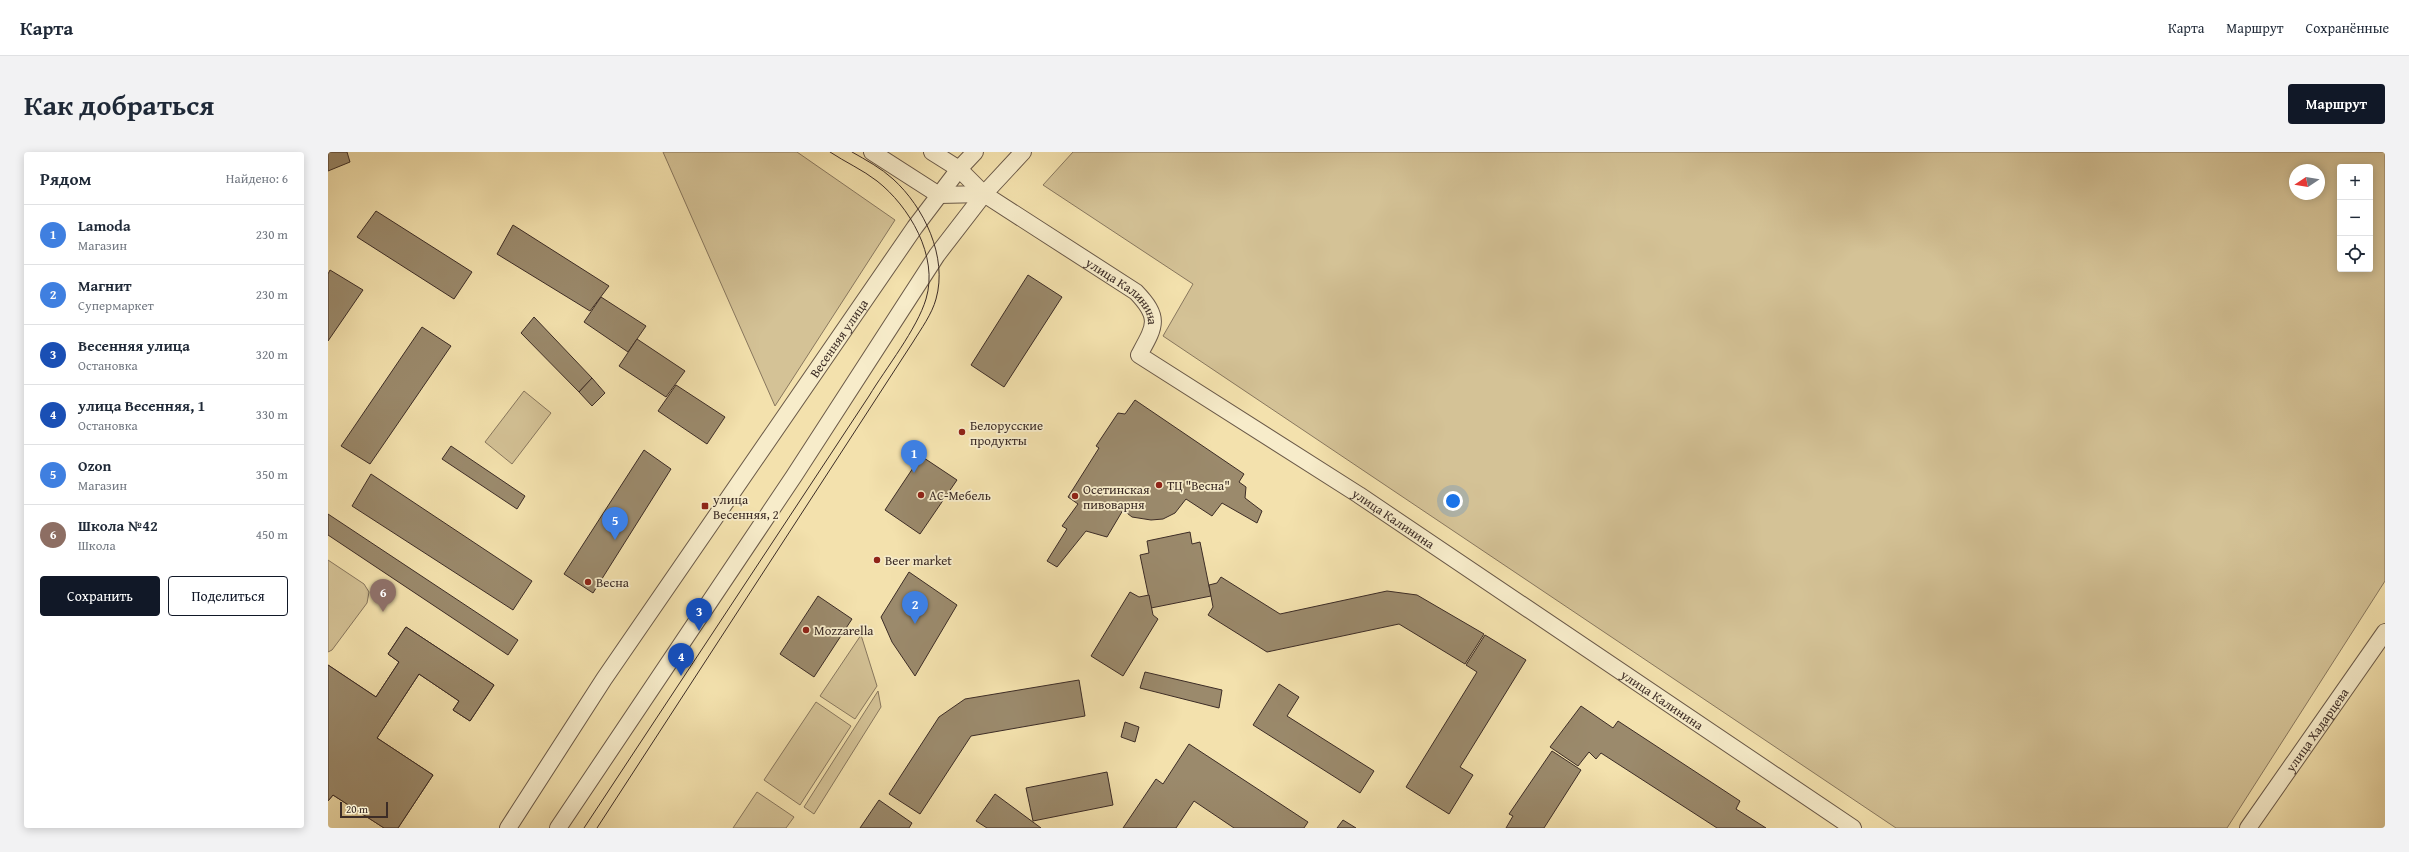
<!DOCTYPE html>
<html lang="ru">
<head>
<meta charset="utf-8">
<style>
	:root { --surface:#fff; --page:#f2f2f3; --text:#1f2937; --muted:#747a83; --line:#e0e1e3; --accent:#111827 }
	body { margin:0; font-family:"Gentium Book Plus",serif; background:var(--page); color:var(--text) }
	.controls { position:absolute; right:12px; top:12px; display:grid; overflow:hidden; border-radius:4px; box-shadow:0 2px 10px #0003 }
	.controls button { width:36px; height:36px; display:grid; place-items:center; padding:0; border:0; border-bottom:1px solid var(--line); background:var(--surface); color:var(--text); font:20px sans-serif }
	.compass { position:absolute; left:1961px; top:12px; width:36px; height:36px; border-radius:50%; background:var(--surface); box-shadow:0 2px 10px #0003; rotate:258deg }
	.scale { position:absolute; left:12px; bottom:10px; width:48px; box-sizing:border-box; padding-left:4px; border:2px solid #3c2c26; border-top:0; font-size:11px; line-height:14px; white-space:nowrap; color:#3c2c26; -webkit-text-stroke:3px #f7ecca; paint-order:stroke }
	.you { position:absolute; left:1125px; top:349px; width:14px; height:14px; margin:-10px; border:3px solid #fff; border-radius:50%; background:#1a73e8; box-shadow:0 0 0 6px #1a73e833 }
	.badge { display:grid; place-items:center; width:26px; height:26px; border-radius:50%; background:var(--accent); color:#fff; font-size:13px; font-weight:700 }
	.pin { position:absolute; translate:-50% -33px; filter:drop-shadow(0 1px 2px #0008) }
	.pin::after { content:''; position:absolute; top:21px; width:14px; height:12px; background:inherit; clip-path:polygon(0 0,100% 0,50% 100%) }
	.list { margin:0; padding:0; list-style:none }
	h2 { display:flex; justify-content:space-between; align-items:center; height:52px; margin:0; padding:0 16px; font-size:17px }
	h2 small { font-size:13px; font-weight:400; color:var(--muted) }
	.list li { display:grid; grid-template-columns:26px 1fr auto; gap:12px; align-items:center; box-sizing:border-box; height:60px; padding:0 16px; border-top:1px solid var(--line) }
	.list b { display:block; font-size:15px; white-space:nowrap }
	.list p { margin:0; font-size:13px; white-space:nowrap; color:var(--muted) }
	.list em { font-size:13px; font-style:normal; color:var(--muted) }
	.actions { display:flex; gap:8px; padding:12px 16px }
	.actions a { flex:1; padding:9px 0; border:1px solid var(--accent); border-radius:4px; text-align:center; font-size:14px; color:var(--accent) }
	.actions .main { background:var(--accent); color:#fff }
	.icon { flex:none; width:22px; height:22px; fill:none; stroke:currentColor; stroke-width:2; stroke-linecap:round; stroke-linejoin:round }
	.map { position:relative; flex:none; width:2057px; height:676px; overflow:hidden; border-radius:4px }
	header { display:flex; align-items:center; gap:24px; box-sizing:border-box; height:56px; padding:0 20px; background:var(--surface); border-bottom:1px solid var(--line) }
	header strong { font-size:19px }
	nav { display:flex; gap:22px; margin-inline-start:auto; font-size:14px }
	.intro { display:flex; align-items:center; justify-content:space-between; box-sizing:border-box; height:96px; padding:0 24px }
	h1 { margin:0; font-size:28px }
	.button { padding:10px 18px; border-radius:4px; background:var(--accent); color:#fff; font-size:14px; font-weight:700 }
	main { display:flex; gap:24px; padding:0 24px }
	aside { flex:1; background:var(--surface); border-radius:4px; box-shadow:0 2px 10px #0003 }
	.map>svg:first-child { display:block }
	.green { fill:#d4c296; stroke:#88775e; fill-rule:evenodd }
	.building { fill:#9b8a6c; stroke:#3c2c26 }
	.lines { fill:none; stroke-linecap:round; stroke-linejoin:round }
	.minor-casing { stroke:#6a5948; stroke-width:18 }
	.minor { stroke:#f7ecca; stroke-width:16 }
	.tram { stroke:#3c2c26; stroke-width:1 }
	.poi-dot { fill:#8f2418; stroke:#f7ecca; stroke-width:1.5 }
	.labels { text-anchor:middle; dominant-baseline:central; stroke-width:3.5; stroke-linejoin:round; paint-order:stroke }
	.street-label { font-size:13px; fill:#3c2c26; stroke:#f7ecca }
	.poi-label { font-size:13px; fill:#3c2c26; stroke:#f7ecca; text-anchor:start }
</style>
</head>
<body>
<header>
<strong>Карта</strong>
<nav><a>Карта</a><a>Маршрут</a><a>Сохранённые</a></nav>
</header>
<div class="intro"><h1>Как добраться</h1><a class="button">Маршрут</a></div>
<main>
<aside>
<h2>Рядом<small>Найдено: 6</small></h2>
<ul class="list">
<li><span class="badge" style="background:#3f7fe0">1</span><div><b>Lamoda</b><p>Магазин</p></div><em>230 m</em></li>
<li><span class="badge" style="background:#3f7fe0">2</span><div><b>Магнит</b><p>Супермаркет</p></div><em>230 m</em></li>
<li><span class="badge" style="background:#1a4fb4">3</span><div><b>Весенняя улица</b><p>Остановка</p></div><em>320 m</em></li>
<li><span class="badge" style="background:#1a4fb4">4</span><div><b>улица Весенняя, 1</b><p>Остановка</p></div><em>330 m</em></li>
<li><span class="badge" style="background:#3f7fe0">5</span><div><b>Ozon</b><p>Магазин</p></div><em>350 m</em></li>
<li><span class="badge" style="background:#8d6e63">6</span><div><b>Школа №42</b><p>Школа</p></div><em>450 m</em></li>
</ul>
<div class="actions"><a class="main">Сохранить</a><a>Поделиться</a></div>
</aside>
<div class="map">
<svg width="2057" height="676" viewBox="0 0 2057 676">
	<rect width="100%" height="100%" fill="#f3e1ad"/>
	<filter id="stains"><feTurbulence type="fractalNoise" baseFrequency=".005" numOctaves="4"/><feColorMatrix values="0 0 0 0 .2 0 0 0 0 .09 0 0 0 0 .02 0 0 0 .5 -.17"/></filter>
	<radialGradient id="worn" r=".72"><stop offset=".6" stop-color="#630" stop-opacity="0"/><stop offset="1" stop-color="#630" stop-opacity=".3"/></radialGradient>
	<!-- green -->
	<g class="green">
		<path d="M335,0h134l98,68 -120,186z"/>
		<path d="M745,0h1312v429l-158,247h-331l-733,-492 30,-52 -150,-99zM2012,15h30v102h-30zM1967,18h24v24h-24z"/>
		<path d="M196,239l27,22 -39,51 -27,-22z"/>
		<path d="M0,408l36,24 5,8 -2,11 -35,47 -4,2z"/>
		<path d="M533,483l16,51 -22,33 -35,-23z"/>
		<path d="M550,539l3,16 -67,107 -10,-7z"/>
		<path d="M488,550l35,24 -51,79 -36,-25z"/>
		<path d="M429,640l37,25 -8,11h-53z"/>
	</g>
	<!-- building -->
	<g class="building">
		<path d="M0,0h19l3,10 -22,9z"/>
		<path d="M48,59l96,61 -18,27 -97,-62z"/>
		<path d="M185,73l96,61 -19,25 -93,-57z"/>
		<path d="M2,118l33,20 -35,51v-67z"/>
		<path d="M700,123l34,22 -58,90 -33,-22z"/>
		<path d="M273,145l45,29 -18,26 -44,-30z"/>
		<path d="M206,165l58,61 -13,14 -58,-59z"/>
		<path d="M94,175l29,19 -81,118 -29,-18z"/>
		<path d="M309,187l48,32 -19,26 -47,-31z"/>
		<path d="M264,226l13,15 -13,13 -13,-14z"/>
		<path d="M348,233l49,32 -18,27 -49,-33z"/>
		<path d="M807,248l109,74 -5,8 7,5 -1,11 17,13 -5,12 -35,-20 -10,13 -26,-17 -11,14 -12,6 -12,1 -19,-3 -9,-7 -16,27 -21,-6 -29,36 -10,-6 20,-32 -5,-3 16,-22 -10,-7 31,-49 -3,-2 22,-33 7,1z"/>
		<path d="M123,294l74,50 -8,13 -75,-50z"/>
		<path d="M316,298l27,19 -78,124 -29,-19z"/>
		<path d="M593,304l36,24 -37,54 -35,-24z"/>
		<path d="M43,322l161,107 -19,29 -161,-104z"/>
		<path d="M0,362l190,126 -10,15 -180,-120z"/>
		<path d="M862,380l2,12 8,-2 11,54 -60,12 -11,-53 9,-2 -2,-12z"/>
		<path d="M581,420l48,33 -42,71 -23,-34 -11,-25z"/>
		<path d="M893,425l59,37 107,-23 30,4 67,39 -19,30 -66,-40 -132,28 -59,-37 5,-8 -4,-22 8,-2z"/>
		<path d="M802,440l9,5 10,-2 4,20 5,4 -35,57 -32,-20z"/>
		<path d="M490,444l34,23 -38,58 -34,-23z"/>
		<path d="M78,475l88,58 -24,36 -17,-11 6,-9 -40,-27 -42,64 56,37 -35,53h-14l-51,-33 -5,6v-36l9,6 24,-37 -33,-22v-47l48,32 23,-35 -11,-8z"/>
		<path d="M78,475l88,58 -24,36 -17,-11 6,-9 -40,-27 -42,64 56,37 -35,53h-14l-51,-33 -5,6v-136l48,32 23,-35 -11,-8z"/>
		<path d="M1157,483l41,25 -66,107 13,8 -24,39 -43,-27 71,-115 -11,-7z"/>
		<path d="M817,520l77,18 -3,18 -79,-20z"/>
		<path d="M751,528l6,36 -114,20 -51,78 -31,-20 50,-77 26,-18z"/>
		<path d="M951,532l20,13 -12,19 87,55 -14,22 -107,-68z"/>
		<path d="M1253,554l32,22 5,-7 122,80 -4,8 30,19h-49l-116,-75 -5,6 -7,-7 -11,14 -28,-19z"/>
		<path d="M797,570l14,5 -4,15 -14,-5z"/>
		<path d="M861,592l119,78 -4,6h-70l-40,-27 -18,27h-53l33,-49 7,5z"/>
		<path d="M1224,599l29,19 -37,58h-38l7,-12 -4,-2z"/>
		<path d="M779,620l6,33 -80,16 -7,-33z"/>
		<path d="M667,642l46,34h-54l-11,-7z"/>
		<path d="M551,648l33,23 -3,5h-49z"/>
		<path d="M1015,668l13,8h-19z"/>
	</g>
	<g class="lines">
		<defs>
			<g id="minor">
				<path d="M544,0l67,43 45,-1"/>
				<path id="s1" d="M604,0l27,17 25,25 152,98c25,26 19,34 3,63l220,140 494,333"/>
				<path id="s2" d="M180,676l96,-149 311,-452 44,-58 16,-17"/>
				<path d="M230,676l236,-352 143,-221 47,-61 39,-42"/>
				<path id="s3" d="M1920,676l137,-196"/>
			</g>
		</defs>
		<!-- minor casing -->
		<use href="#minor" class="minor-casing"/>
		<!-- minor -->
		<use href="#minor" class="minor"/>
		<!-- tram -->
		<g class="tram">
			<path d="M256,676l285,-432c17,-28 48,-67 57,-97 13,-43 -17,-93 -49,-118 -14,-11 -32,-19 -47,-29"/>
			<path d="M269,676l316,-486c8,-13 19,-28 23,-43 12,-42 -12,-92 -43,-120 -12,-11 -27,-19 -41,-27"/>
		</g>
	</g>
	<!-- markers -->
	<g class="poi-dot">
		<circle cx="634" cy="280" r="4"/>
		<circle cx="831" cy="333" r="4"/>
		<circle cx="593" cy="343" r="4"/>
		<circle cx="747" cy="344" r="4"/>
		<rect x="373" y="350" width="8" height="8" rx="2"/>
		<circle cx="549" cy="408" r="4"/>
		<circle cx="260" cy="430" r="4"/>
		<circle cx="478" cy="478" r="4"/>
	</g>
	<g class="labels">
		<!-- street labels -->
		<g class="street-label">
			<text stroke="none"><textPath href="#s1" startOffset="238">улица Калинина</textPath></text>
			<text stroke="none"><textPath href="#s2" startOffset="591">Весенняя улица</textPath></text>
			<text stroke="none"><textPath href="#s1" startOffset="622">улица Калинина</textPath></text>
			<text stroke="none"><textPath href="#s1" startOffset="946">улица Калинина</textPath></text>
			<text stroke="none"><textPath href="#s3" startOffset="120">улица Хадарцева</textPath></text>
		</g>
		<!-- poi labels -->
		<g class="poi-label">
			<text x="642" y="273">Белорусские<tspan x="642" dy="15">продукты</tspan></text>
			<text x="839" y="333">ТЦ "Весна"</text>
			<text x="755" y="337">Осетинская<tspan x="755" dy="15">пивоварня</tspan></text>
			<text x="601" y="343">АС-Мебель</text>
			<text x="385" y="347">улица<tspan x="385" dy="15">Весенняя, 2</tspan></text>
			<text x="557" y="408">Beer market</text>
			<text x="268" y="430">Весна</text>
			<text x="486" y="478">Mozzarella</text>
		</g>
	</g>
	<rect width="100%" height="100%" filter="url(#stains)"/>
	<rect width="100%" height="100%" fill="url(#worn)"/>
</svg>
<div class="controls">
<button>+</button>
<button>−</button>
<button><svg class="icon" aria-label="locate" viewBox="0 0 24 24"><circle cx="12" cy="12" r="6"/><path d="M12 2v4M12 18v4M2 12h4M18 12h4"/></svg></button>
</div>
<svg class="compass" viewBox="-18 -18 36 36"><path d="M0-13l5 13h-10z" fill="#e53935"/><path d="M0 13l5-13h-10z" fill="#747a83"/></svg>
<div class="scale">20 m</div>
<div class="you"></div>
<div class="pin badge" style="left:586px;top:321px;background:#3f7fe0">1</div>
<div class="pin badge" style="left:587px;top:472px;background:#3f7fe0">2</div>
<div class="pin badge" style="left:371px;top:479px;background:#1a4fb4">3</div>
<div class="pin badge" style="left:353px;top:524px;background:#1a4fb4">4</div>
<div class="pin badge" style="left:287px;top:388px;background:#3f7fe0">5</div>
<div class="pin badge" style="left:55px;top:460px;background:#8d6e63">6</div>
</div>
</main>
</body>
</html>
